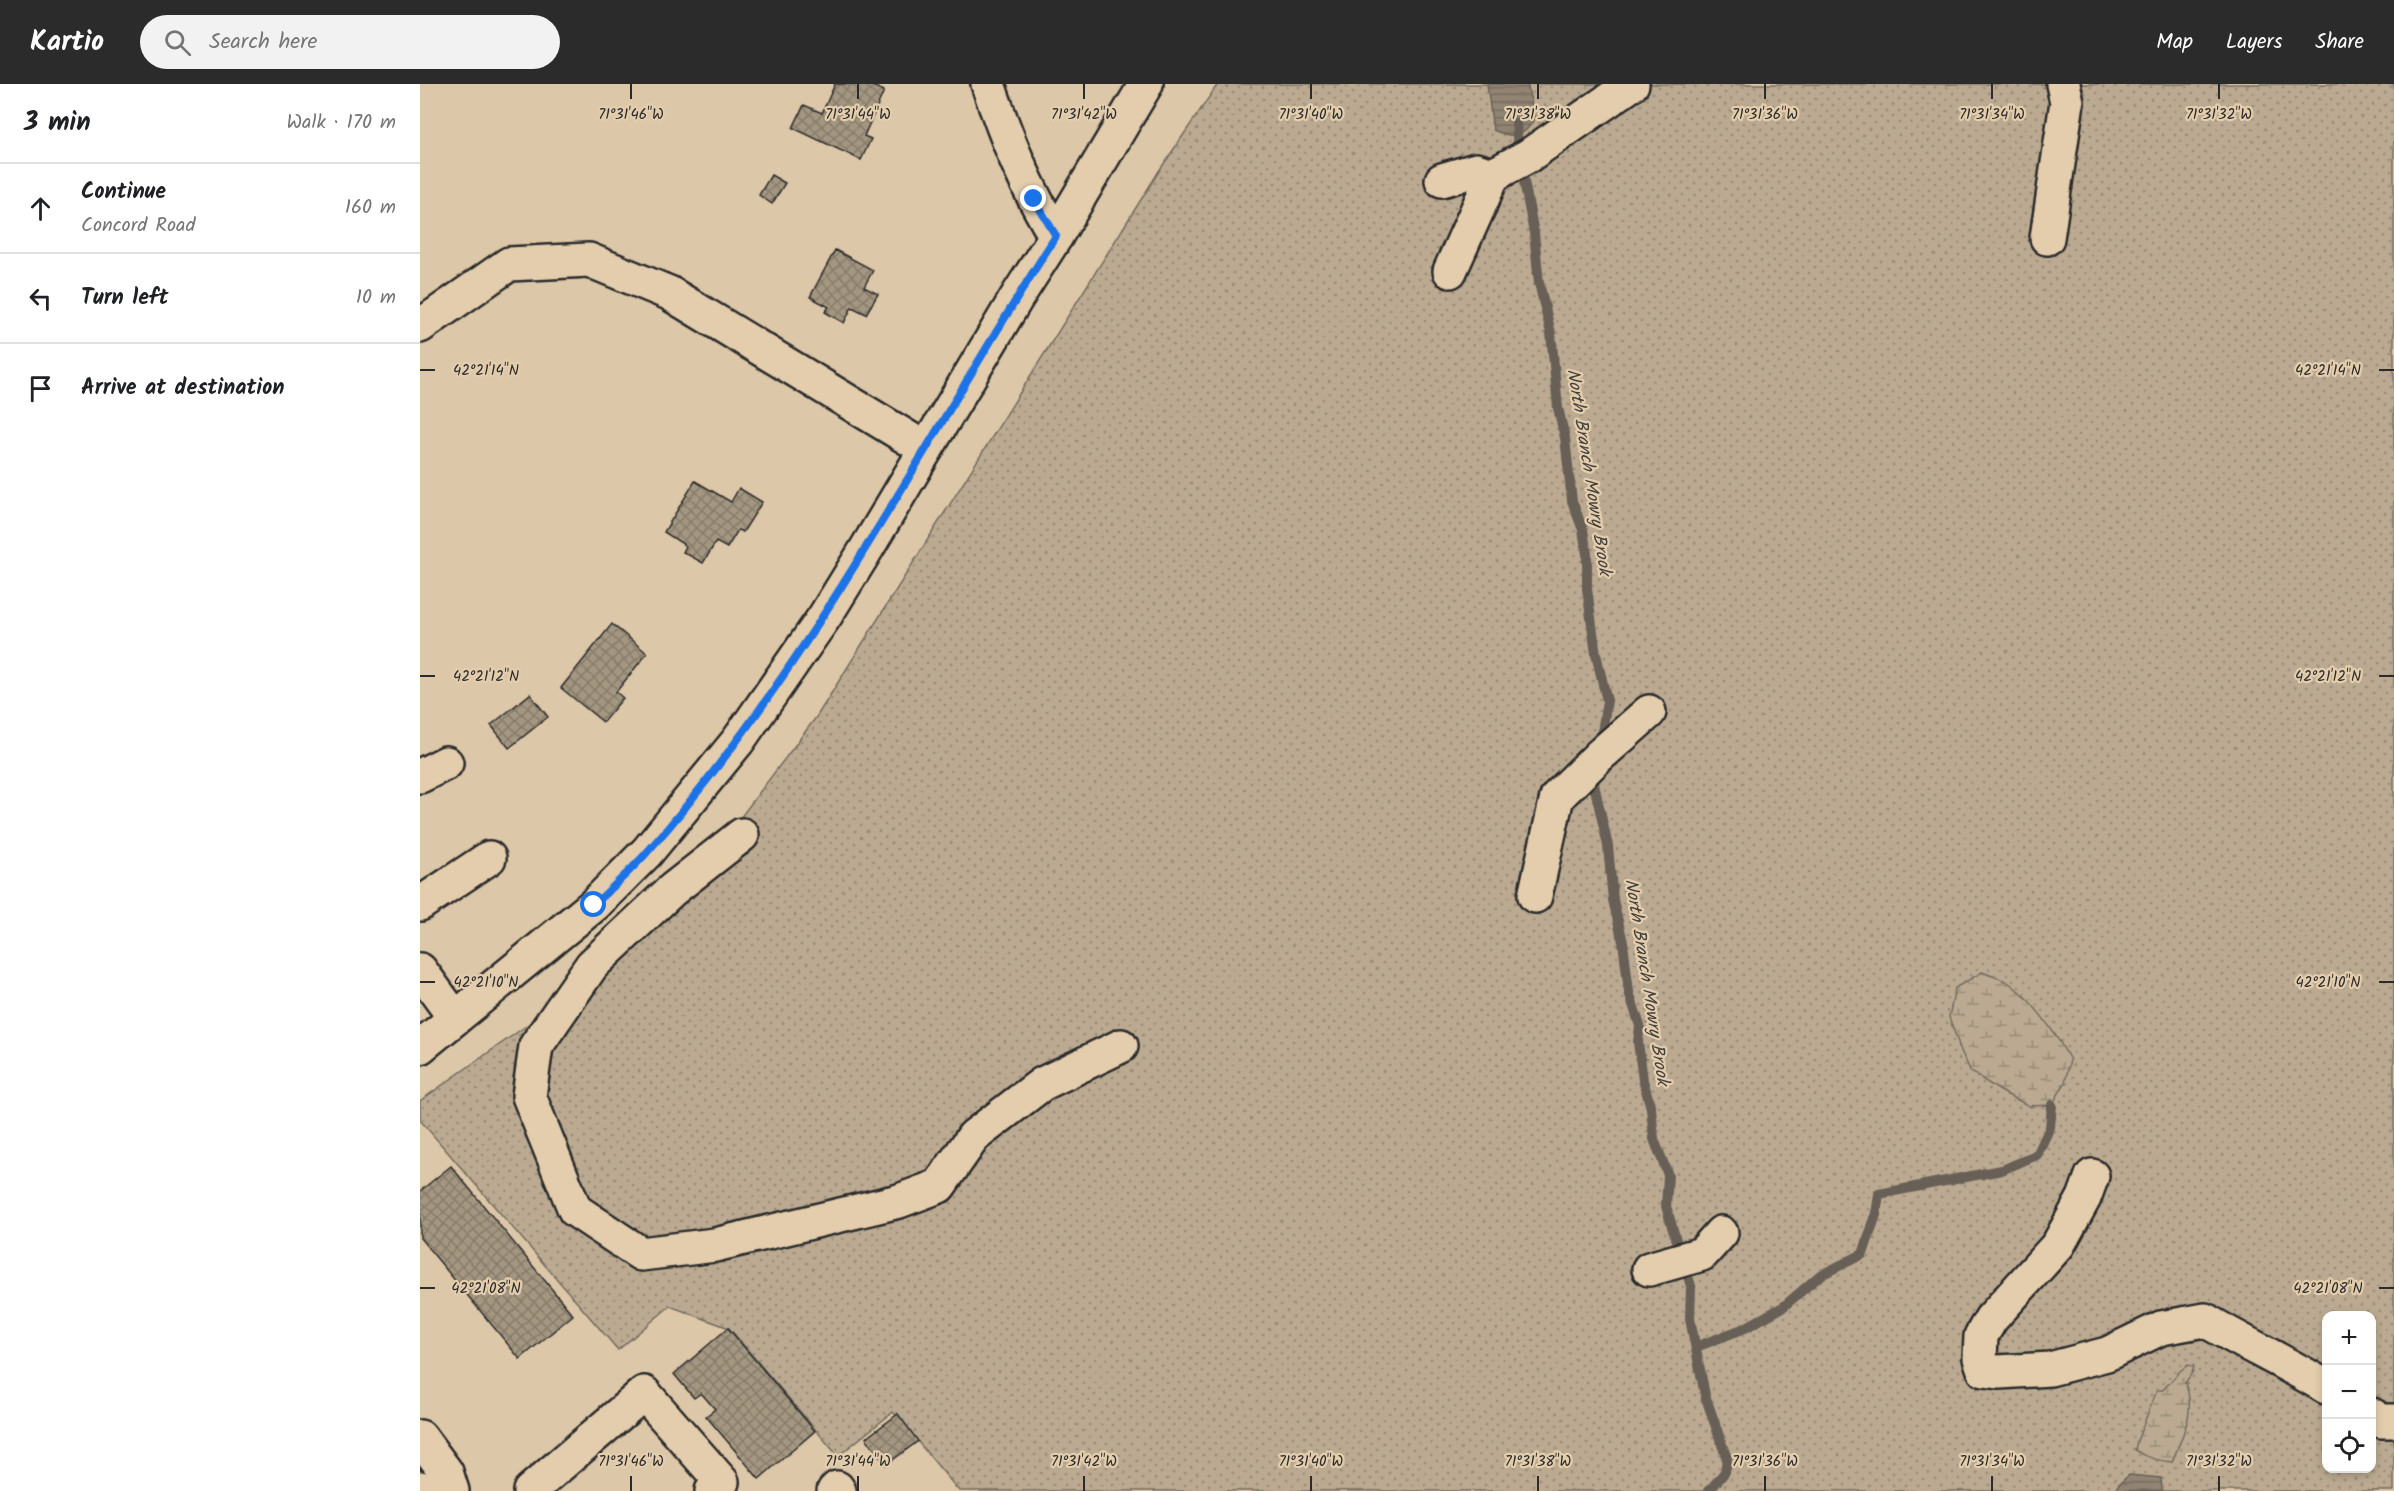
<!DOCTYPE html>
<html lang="en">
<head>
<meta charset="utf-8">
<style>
	:root { --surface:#fff; --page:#f2f2f2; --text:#202124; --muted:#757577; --line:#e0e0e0; --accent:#2b2b2b }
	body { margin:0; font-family:Kalam,sans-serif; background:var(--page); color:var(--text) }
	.controls { position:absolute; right:18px; bottom:18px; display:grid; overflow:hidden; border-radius:12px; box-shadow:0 3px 9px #0003 }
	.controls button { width:54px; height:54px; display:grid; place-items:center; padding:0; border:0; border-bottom:2px solid var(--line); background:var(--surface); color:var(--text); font:30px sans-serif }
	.stop { position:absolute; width:18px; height:18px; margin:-14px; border:4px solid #1a73e8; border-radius:50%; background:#fff }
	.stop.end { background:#1a73e8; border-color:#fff; box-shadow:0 2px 6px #0008 }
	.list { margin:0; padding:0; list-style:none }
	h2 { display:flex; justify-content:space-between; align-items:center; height:78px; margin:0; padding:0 24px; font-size:26px }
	h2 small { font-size:20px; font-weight:400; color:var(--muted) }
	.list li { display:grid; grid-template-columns:39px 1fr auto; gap:18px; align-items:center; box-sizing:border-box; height:90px; padding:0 24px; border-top:2px solid var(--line) }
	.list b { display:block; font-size:22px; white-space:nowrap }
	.list p { margin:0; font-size:20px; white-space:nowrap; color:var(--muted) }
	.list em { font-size:20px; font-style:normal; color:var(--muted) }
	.icon { flex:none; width:33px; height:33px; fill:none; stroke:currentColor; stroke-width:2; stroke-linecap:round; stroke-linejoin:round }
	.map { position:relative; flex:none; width:1974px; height:1407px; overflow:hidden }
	header { display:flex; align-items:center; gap:36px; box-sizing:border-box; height:84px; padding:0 30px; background:var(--accent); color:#fff }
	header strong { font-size:28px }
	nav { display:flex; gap:33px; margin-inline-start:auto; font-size:21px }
	.search { width:420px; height:54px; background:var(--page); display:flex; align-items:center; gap:15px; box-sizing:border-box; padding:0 21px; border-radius:33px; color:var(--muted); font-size:22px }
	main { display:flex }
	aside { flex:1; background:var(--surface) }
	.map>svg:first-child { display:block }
	.grass { fill:url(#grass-dots); stroke:#736a5e; stroke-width:1.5; fill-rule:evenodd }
	.wetland { fill:url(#wetland-marsh); stroke:#736a5e; stroke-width:1.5 }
	.water { fill:url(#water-rules); stroke:#686056; stroke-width:1.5 }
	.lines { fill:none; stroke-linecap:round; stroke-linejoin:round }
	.stream { stroke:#686056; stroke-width:10 }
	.building { fill:url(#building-cross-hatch); stroke:#2b2b2b; stroke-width:1.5 }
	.minor-casing { stroke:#2b2b2b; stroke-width:38 }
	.major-casing { stroke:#2b2b2b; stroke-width:38 }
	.minor { stroke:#e3cdad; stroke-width:33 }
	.major { stroke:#e3cdad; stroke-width:33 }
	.route { stroke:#1a73e8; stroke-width:8 }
	.ticks { fill:none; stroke:#2b2b2b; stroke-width:2 }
	.labels { text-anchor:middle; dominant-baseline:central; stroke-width:4.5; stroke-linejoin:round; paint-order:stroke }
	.water-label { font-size:18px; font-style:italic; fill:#44413d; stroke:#e3cdad }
	.ticks-label { font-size:15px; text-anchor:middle; fill:#2b2b2b; stroke:#e3cdad; stroke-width:4.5; stroke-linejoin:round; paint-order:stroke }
</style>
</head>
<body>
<header>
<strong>Kartio</strong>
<div class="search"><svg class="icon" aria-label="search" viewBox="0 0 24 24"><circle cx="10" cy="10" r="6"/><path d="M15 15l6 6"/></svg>Search here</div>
<nav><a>Map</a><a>Layers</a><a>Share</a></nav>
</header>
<main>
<aside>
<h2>3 min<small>Walk · 170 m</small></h2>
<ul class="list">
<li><svg class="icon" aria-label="ahead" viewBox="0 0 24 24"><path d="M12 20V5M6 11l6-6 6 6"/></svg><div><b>Continue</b><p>Concord Road</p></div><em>160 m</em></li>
<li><svg class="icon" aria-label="left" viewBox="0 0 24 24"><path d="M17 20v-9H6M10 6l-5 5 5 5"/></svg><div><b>Turn left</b></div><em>10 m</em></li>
<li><svg class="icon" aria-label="arrive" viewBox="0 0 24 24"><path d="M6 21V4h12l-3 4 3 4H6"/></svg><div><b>Arrive at destination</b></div></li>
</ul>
</aside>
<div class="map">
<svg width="1974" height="1407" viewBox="0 0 1974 1407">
	<defs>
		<pattern id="grass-dots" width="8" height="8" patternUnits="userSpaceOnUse" patternTransform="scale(1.5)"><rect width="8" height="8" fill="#bbaa91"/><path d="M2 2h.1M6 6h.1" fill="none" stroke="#988b77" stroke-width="1.8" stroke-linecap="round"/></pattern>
		<pattern id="wetland-marsh" width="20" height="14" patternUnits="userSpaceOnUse" patternTransform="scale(1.5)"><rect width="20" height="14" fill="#bbaa91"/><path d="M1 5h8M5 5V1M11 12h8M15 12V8" fill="none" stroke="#988b77"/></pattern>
		<pattern id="water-rules" width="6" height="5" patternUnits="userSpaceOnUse" patternTransform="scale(1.5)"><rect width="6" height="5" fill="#918473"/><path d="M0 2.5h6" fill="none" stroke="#776c5f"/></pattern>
		<pattern id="building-cross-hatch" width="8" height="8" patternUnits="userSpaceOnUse" patternTransform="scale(1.5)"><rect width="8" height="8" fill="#a49781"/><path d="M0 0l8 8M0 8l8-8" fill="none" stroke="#867b6a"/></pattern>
	</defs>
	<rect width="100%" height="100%" fill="#dcc7a8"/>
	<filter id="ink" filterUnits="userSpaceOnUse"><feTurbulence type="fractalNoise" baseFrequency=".0167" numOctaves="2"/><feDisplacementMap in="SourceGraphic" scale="12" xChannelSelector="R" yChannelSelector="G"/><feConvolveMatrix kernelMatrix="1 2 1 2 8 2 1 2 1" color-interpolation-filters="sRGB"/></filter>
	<g filter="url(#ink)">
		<!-- grass -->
		<path class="grass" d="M798,0h1176v1407h-1435l-66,-79 -55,44 -109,-128 -59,-22 -52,44 -198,-230v-19l106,-75 55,-45 150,-151 86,-114 342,-545zM1906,1232h46v152h-46z"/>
		<!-- wetland -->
		<g class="wetland">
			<path d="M1562,888c9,4 19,6 27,11 24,17 47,51 61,77l-5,23 -13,22 -23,1 -27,-14 -31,-20 -10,-21 -12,-34 6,-29z"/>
			<path d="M1768,1281l6,2 -2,6 -7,10c12,28 -3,53 -13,79 -14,-1 -25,-4 -37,-12l2,-9 20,-51h6l17,-19z"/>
		</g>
		<!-- water -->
		<g class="water">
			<path d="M1067,0h40l8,34c-11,20 -21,21 -42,12z"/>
			<path d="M1709,1391l32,3 1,13h-45l1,-6z"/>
		</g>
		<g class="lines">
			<!-- stream -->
			<g class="stream">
				<path d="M1096,39l2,27 16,83 5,50 12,50 7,75 7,30 7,63 11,29 4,24v35l9,65 11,47 -5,31 -8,11"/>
				<path d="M1171,687l17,75 5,54 10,42 6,50 11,34 -2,16 5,38 8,28 3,31 14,36 -2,31 12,41"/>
				<path d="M1267,1189l4,13 -1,33 15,76 22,64 -2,13 -16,19"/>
				<path d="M1276,1263l49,-19 38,-21 36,-31 44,-22 13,-39 3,-21 123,-24 35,-15 13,-28 2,-22"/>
			</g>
		</g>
		<!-- building -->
		<g class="building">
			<path d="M415,0h33l16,7 -20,45 7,3 -10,21 -68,-32 11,-23 18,8z"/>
			<path d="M351,91l14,8 -13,21 -13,-9z"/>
			<path d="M415,166l38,20 -9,17 14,7 -12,20 -14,-7 -8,16 -19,-11 4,-5 -19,-10z"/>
			<path d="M275,397l36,21 8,-14 23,14 -19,30 -5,-2 -11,18 -11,-6 -13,21 -20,-11 3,-6 -22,-14z"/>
			<path d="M192,540l35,29 -31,39 7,6 -20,24 -42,-34z"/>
			<path d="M110,610l18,23 -39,31 -18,-23z"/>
			<path d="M31,1082l122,149 -53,44 -100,-121v-47z"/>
			<path d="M308,1244l87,103 -56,48 -53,-63 9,-7 -14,-16 -7,5 -20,-24z"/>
			<path d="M478,1330l20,27 -32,24 -20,-27z"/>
		</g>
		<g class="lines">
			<defs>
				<g id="minor">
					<path d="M568,0c18,53 38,104 68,152"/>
					<path d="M1022,96l34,-10 17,5 35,-19 104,-72"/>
					<path d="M1627,154l20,-136 -4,-18"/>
					<path d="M1030,187l43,-96"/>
					<path d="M0,242l89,-62 80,-4 80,33 257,156"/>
					<path d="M0,692l26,-13"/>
					<path d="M322,751l-70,55 -80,75 -56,81 -7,50 46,114 66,44 74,-9 184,-44 40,-15 35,-50 68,-52 79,-38"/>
					<path d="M1115,812l22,-99 42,-41 50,-44"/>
					<path d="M0,820l69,-46"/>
					<path d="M0,886l35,48"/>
					<path d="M0,963l174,-142 53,-53 91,-111 87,-125 39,-63 153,-256 39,-61 90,-152"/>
					<path d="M1672,1092l-8,22 -26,47 -67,74 -10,17 -1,22 4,12 15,2 51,-3 57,-15 54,-26 44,-8c40,24 82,43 121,67"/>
					<path d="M1229,1185l53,-15 19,-21"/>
					<path d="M1952,1331l9,6h13"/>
					<path d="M110,1407l114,-98 78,89 -10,9"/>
					<path d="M414,1407l3,-3 2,3"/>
				</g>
				<g id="major">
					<path d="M0,1353l26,35 6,19"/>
					<path d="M0,1404l3,3"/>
				</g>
			</defs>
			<!-- minor casing -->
			<use href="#minor" class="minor-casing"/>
			<!-- major casing -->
			<use href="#major" class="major-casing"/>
			<!-- minor -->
			<use href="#minor" class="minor"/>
			<!-- major -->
			<use href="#major" class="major"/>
		</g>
	</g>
	<g class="lines" filter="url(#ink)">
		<!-- route -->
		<path class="route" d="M174,821c18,-18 38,-35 55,-55 163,-185 274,-407 407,-614l-22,-37"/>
	</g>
	<!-- ticks -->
	<path class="ticks" d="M211,0v15M438,0v15M664,0v15M891,0v15M1118,0v15M1345,0v15M1572,0v15M1799,0v15M0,286h15M1959,286h15M0,592h15M1959,592h15M0,898h15M1959,898h15M0,1204h15M1959,1204h15M211,1392v15M438,1392v15M664,1392v15M891,1392v15M1118,1392v15M1345,1392v15M1572,1392v15M1799,1392v15"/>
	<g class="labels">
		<!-- water labels -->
		<g class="water-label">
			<text transform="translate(1168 388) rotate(81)">North Branch Mowry Brook</text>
			<text transform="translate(1226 898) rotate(81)">North Branch Mowry Brook</text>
		</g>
	</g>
	<g class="ticks-label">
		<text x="211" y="35">71°31'46"W</text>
		<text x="438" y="35">71°31'44"W</text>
		<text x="664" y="35">71°31'42"W</text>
		<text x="891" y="35">71°31'40"W</text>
		<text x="1118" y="35">71°31'38"W</text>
		<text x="1345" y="35">71°31'36"W</text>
		<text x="1572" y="35">71°31'34"W</text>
		<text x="1799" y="35">71°31'32"W</text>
		<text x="66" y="291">42°21'14"N</text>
		<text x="1908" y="291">42°21'14"N</text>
		<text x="66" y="597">42°21'12"N</text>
		<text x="1908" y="597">42°21'12"N</text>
		<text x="66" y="903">42°21'10"N</text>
		<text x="1908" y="903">42°21'10"N</text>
		<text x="66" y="1209">42°21'08"N</text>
		<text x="1908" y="1209">42°21'08"N</text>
		<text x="211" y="1382">71°31'46"W</text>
		<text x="438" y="1382">71°31'44"W</text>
		<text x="664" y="1382">71°31'42"W</text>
		<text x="891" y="1382">71°31'40"W</text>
		<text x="1118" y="1382">71°31'38"W</text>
		<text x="1345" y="1382">71°31'36"W</text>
		<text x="1572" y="1382">71°31'34"W</text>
		<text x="1799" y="1382">71°31'32"W</text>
	</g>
</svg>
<div class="controls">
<button>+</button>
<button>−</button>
<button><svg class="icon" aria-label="locate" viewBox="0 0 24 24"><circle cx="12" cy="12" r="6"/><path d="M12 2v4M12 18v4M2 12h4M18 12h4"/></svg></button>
</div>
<div class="stop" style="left:174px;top:821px"></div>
<div class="stop end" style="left:614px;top:115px"></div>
</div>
</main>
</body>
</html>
